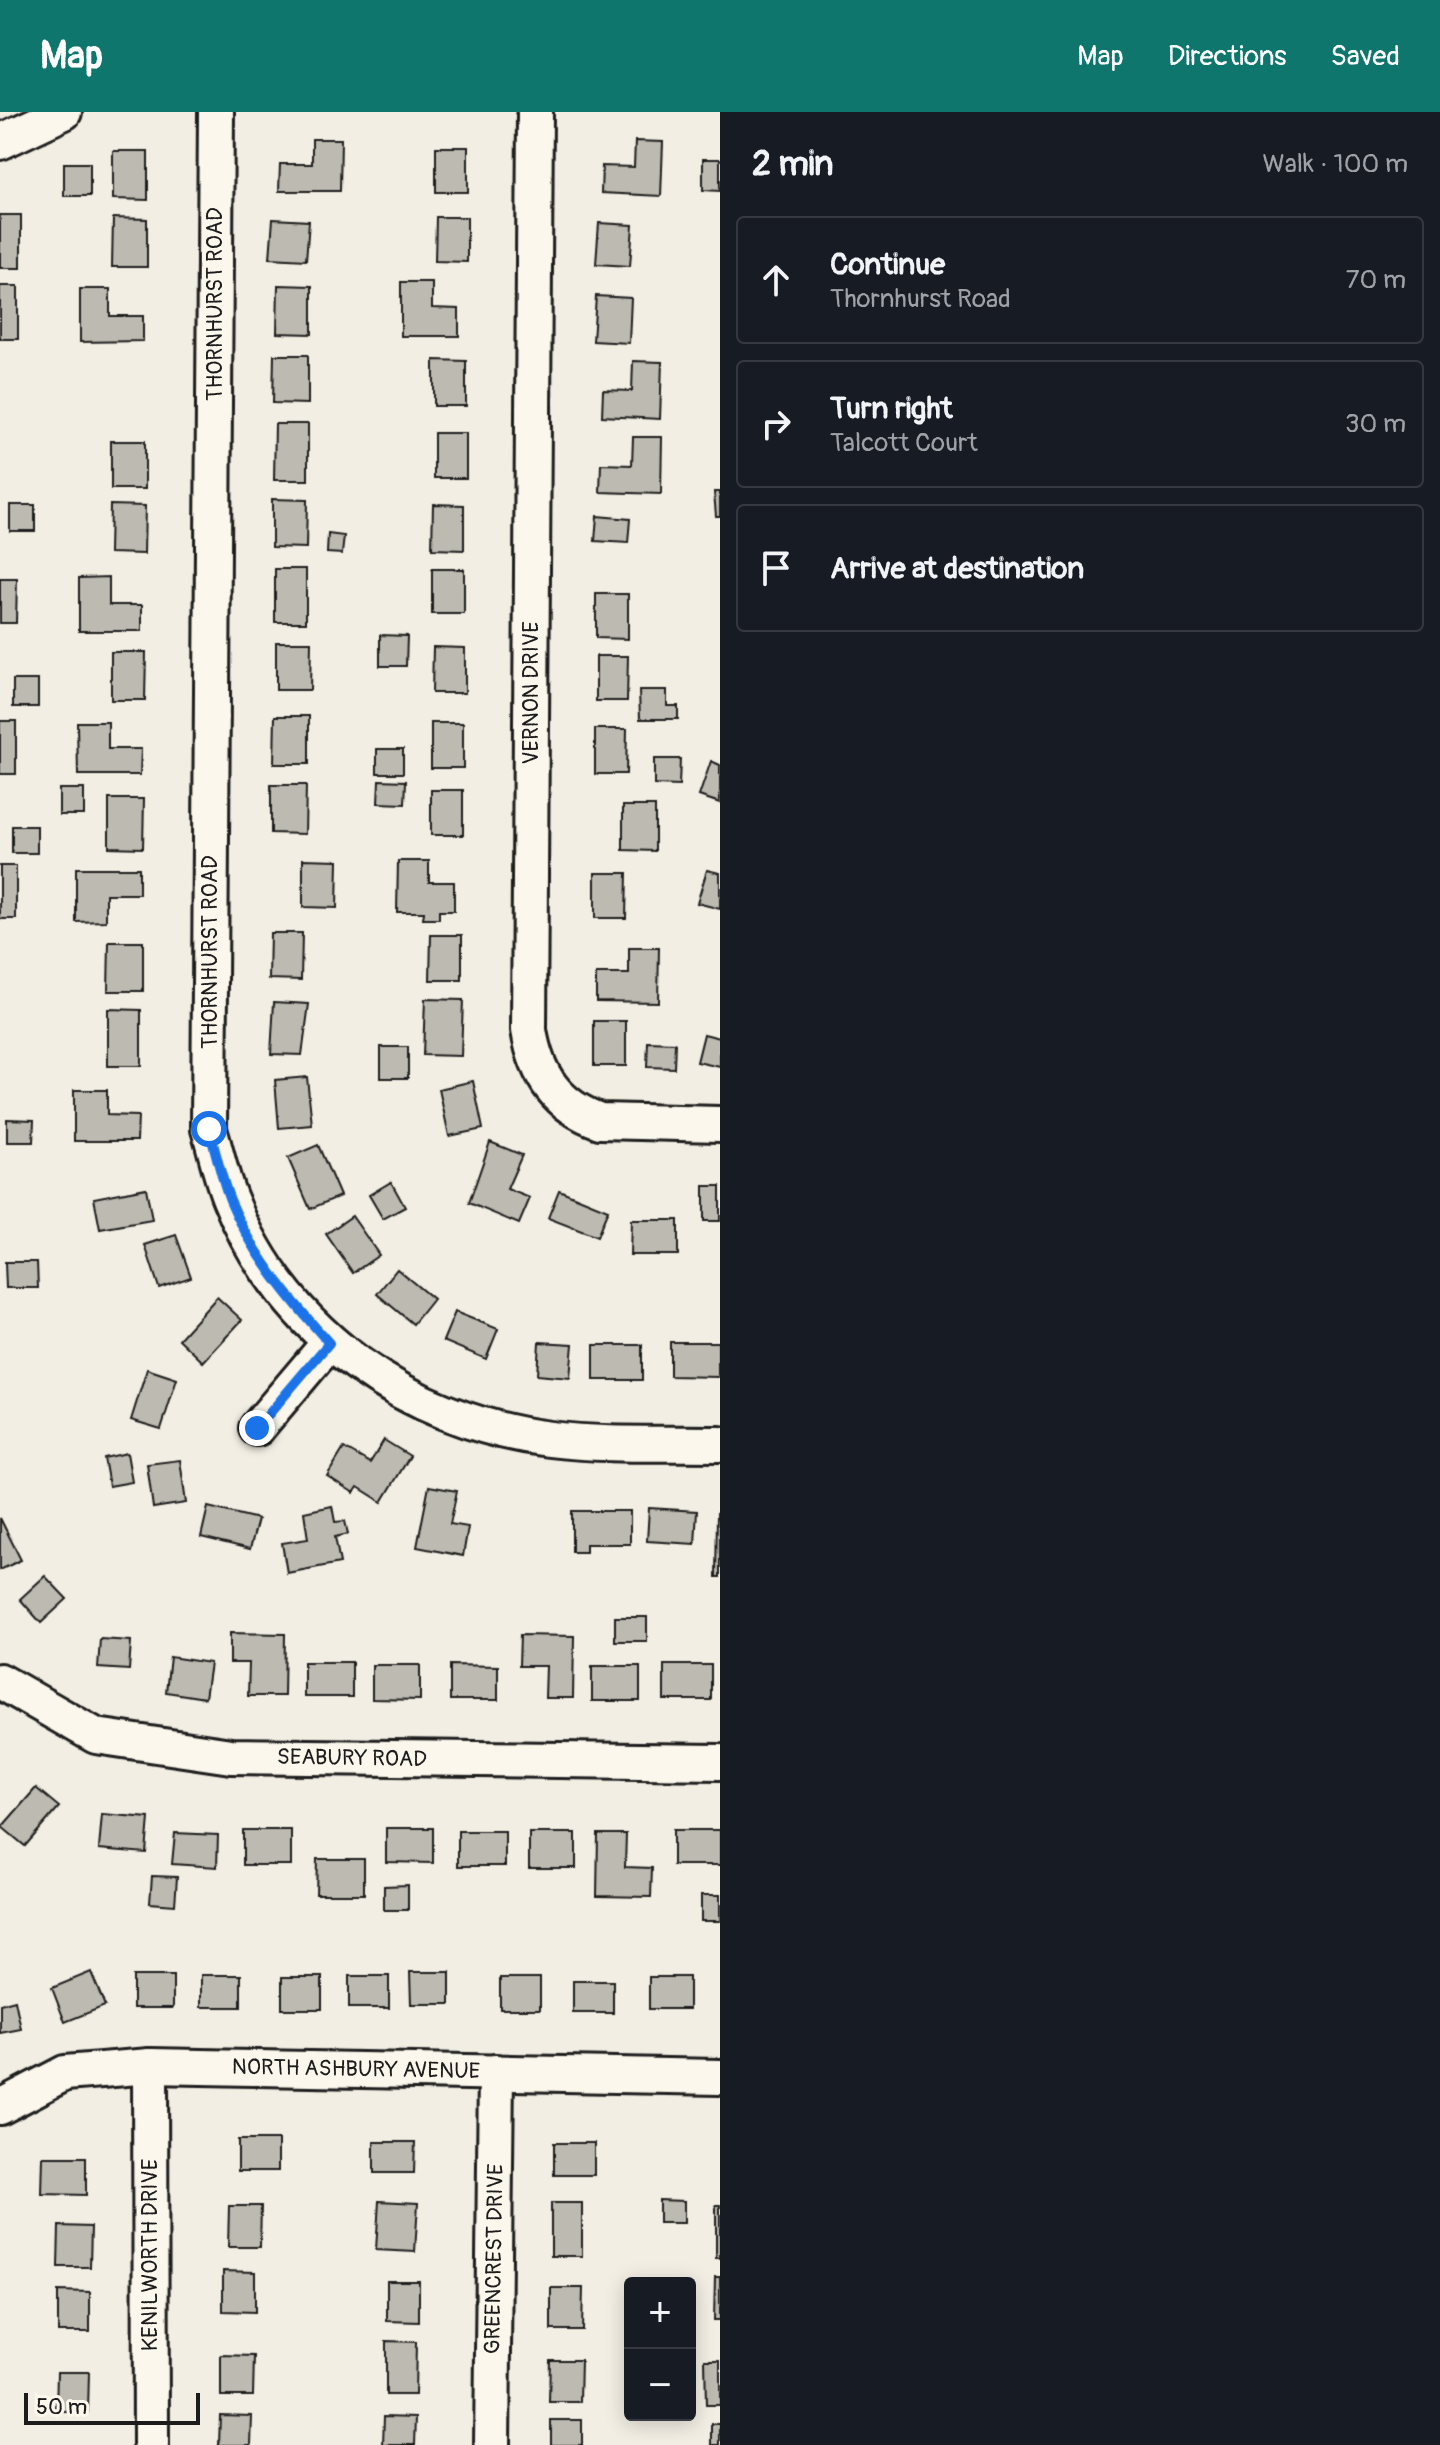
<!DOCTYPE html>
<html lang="en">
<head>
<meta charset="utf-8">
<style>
	:root { --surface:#171b24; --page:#20242c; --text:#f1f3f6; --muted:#9ea1a6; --line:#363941; --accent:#0f766e }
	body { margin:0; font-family:Pangolin,sans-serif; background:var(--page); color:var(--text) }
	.controls { position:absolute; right:24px; bottom:24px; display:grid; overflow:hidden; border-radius:8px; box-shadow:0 4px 20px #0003 }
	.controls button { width:72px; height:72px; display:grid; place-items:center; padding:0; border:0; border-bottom:2px solid var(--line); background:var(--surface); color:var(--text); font:40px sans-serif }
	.scale { position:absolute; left:24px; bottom:20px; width:176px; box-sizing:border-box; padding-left:8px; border:4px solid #1c1c1c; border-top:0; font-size:22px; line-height:28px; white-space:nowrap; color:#1c1c1c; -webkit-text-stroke:6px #fbf7ec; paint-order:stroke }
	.stop { position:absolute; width:24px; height:24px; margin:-18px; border:6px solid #1a73e8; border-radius:50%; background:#fff }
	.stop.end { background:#1a73e8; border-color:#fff; box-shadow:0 2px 8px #0008 }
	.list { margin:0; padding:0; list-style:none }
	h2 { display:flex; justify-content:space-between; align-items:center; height:104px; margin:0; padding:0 32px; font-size:34px }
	h2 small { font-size:26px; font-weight:400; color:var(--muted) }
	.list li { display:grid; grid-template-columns:52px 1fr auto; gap:24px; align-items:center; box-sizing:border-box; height:128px; margin:0 16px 16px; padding:0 16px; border:2px solid var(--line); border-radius:8px }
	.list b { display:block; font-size:30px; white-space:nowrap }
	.list p { margin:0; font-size:26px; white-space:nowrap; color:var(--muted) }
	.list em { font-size:26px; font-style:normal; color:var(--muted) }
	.icon { flex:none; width:44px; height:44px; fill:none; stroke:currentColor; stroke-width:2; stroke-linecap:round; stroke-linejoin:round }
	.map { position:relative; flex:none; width:720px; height:2333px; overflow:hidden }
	header { display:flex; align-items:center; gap:48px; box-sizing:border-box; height:112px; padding:0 40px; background:var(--accent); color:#fff }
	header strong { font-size:38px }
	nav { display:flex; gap:44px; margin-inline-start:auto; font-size:28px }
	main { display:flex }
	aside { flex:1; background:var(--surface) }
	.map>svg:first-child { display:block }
	.building { fill:#bdbab1; stroke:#1c1c1c; stroke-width:2 }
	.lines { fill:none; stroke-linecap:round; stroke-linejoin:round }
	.minor-casing { stroke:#1c1c1c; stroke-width:40 }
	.minor { stroke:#fbf7ec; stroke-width:34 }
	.route { stroke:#1a73e8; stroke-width:10 }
	.labels { text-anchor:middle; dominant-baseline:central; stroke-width:8; stroke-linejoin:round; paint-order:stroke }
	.street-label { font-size:22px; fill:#1c1c1c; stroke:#fbf7ec }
</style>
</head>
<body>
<header>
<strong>Map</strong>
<nav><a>Map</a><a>Directions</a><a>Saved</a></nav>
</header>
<main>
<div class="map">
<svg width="720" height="2333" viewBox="0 0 720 2333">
	<rect width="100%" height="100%" fill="#f2eee4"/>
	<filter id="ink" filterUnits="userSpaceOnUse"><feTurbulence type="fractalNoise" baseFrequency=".0125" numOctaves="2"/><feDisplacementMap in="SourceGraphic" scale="16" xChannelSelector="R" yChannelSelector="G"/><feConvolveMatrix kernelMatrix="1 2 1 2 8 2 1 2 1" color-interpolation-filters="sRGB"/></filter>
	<g filter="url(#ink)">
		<!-- building -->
		<g class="building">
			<path d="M312,27h29l-1,52h-61l1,-27h32z"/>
			<path d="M635,29l28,1 -2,54 -60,-3 1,-27 32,1z"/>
			<rect x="436" y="35" width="32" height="45"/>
			<path d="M113,39h35v49l-35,-1z"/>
			<path d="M703,47h17v32l-17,-1z"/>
			<rect x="64" y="51" width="26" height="33"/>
			<rect x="0" y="103" width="21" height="53"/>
			<path d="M436,105h31v45l-32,-1z"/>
			<path d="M113,106l34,1v48h-35z"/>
			<path d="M273,107l36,2 -3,39 -36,-2z"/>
			<path d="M599,111l34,2 -3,41 -34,-2z"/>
			<path d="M401,170h31v26l27,1v27h-58z"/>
			<path d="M278,173l34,1v48l-35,-1z"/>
			<rect x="0" y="174" width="18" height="53"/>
			<path d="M80,177h30v27h33v25l-63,1z"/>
			<path d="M596,184l35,2 -2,45 -36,-2z"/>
			<path d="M274,243h34v49l-35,-1z"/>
			<path d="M434,248l32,1v45h-32z"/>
			<path d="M633,249l29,1 -2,57 -58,-3 1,-26 29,1z"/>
			<path d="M275,312h33v56h-34z"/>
			<rect x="434" y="321" width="32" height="45"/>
			<path d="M633,325h29l-1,57 -61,-2 1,-28 31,1z"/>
			<rect x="111" y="329" width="34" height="48"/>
			<path d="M714,380h6v24h-4z"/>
			<path d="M272,387l35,1 -1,48 -34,-1z"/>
			<path d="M433,392l31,1v45l-32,-1z"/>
			<rect x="10" y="393" width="25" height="26"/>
			<path d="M110,393l35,1 -1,48 -35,-1z"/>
			<path d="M597,404l33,3 -2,24 -33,-2z"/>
			<path d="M328,422l16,2 -2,18 -15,-1z"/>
			<rect x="275" y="457" width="31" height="53"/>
			<rect x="432" y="457" width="32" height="45"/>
			<path d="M109,465v28h33v26h-63v-53z"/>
			<path d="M0,467h17l-1,44h-16z"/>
			<path d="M596,482h32v45l-32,-1z"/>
			<path d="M380,523l27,1 -1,30h-26z"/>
			<path d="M276,530h35l-1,48h-34z"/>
			<path d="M433,535l32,1v45h-33z"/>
			<path d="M111,540h35l-1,48h-34z"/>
			<path d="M596,544h32l-1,45h-31z"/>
			<rect x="13" y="568" width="25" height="27"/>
			<path d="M639,578h28v16h11v13h-38z"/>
			<path d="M275,604h34v48h-35z"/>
			<rect x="0" y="609" width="16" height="53"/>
			<path d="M77,610h31v27h33l-1,26h-62z"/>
			<rect x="431" y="611" width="32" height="45"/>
			<path d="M595,617h32l-1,45h-31z"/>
			<rect x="377" y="637" width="26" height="24"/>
			<path d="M654,647h26l-1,27 -25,-1z"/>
			<path d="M711,649l9,4v38l-21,-7z"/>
			<path d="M379,668l27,1 -1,23 -27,-1z"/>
			<path d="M271,673h35l-1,49 -34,-1z"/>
			<rect x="59" y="677" width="25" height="26"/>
			<rect x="431" y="678" width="32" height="45"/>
			<path d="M109,687h35l-1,49 -34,-1z"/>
			<path d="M623,694h32v45l-32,-1z"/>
			<rect x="12" y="714" width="25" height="27"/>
			<path d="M303,747l35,1 -1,48 -34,-1z"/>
			<path d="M398,749h31v21h25v29h-15v8h-16l1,-7h-27z"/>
			<rect x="0" y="754" width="16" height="53"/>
			<path d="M76,756h63v26h-33v27l-30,1z"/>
			<path d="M707,758l13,3v36l-23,-6z"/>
			<path d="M595,761h32l-1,45h-31z"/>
			<path d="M270,821h32l-1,47 -32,-1z"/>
			<path d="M431,823h31v45h-32z"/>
			<path d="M109,830h34v49h-35z"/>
			<path d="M629,836h30l-1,54 -62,-1v-27h33z"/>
			<path d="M425,887l38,1 -2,56 -38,-1z"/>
			<path d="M274,890l35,2 -7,51 -31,-1z"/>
			<path d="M108,897l33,1v56h-33z"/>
			<rect x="594" y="909" width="32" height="45"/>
			<path d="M704,922l16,4v29l-23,-5z"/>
			<path d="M648,930l27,1 -1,25 -27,-1z"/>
			<rect x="381" y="935" width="27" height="31"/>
			<path d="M307,965l5,48 -33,3 -4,-48z"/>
			<path d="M473,969l10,48 -34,7 -10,-47z"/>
			<path d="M74,978h33v25l31,1 -1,25h-63z"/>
			<path d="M7,1007l27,1 -1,22h-26z"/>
			<path d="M490,1030l32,13 -15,34 23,9 -11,26 -50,-21z"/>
			<path d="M318,1033l22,51 -30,13 -22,-51z"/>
			<path d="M391,1070l14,25 -22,12 -14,-24z"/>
			<rect x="704" y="1074" width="16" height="35"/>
			<path d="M146,1076l6,32 -52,9 -6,-31z"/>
			<path d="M559,1078l49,20 -11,27 -49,-19z"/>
			<path d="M352,1104l27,39 -26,18 -27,-39z"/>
			<path d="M631,1108h47v35h-48z"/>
			<path d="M176,1123l15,42 -32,11 -14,-43z"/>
			<path d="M5,1150h32l1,26h-32z"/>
			<path d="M397,1157l36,30 -20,25 -36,-30z"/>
			<path d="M217,1185l25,23 -39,42 -24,-23z"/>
			<path d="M455,1200l43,17 -12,30 -43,-18z"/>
			<path d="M539,1230l34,2 -3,34 -33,-3z"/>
			<path d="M670,1230h48v35l-48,-1z"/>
			<rect x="594" y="1233" width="48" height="35"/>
			<path d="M147,1257l30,10 -16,50 -30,-9z"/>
			<path d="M384,1328l26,16 -28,46 -24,-15 -4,6 -27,-17 17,-28 26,15z"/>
			<path d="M127,1341l5,29 -23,4 -5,-28z"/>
			<path d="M180,1348l6,43 -33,5 -6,-44z"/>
			<path d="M429,1374l28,5 -7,33 18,3 -5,29 -46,-9z"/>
			<path d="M332,1394l3,16 10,-1 3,13 -13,3 5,26 -53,10 -5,-30 26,-4 -4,-27z"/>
			<path d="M208,1395l50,12 -8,30 -49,-12z"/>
			<path d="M649,1396l48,3 -2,33 -48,-3z"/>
			<path d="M572,1399h58v33h-44v8h-14z"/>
			<path d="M717,1401h3v64h-4z"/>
			<path d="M0,1406l21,42 -21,10z"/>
			<path d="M45,1464l22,23 -26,24 -21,-24z"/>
			<rect x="615" y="1505" width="32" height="24"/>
			<path d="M230,1521l55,1 -1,62h-36l1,-33h-19z"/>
			<path d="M520,1523l54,1 -1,62h-28l1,-32h-27z"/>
			<path d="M100,1527l31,2 -2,29 -31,-2z"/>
			<path d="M170,1545l40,6 -5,35 -39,-6z"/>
			<rect x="304" y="1550" width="48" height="35"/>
			<path d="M372,1553h48v35l-48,-1z"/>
			<path d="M450,1553l48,1v34h-48z"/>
			<rect x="664" y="1553" width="47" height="35"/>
			<rect x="592" y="1554" width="48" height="35"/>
			<path d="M36,1676l23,19 -34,39 -23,-19z"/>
			<path d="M102,1702l47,4 -3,35 -47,-4z"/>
			<path d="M386,1716h47v35l-47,-1z"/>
			<rect x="243" y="1718" width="48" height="35"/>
			<rect x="673" y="1718" width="47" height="35"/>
			<rect x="458" y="1719" width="47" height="35"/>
			<path d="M175,1721l43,2 -1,32 -45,-3z"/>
			<rect x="529" y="1721" width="47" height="35"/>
			<path d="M598,1722h28l-1,33 27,1 -1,29 -54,-1z"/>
			<path d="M317,1747h47v35h-48z"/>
			<path d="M152,1764l25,1 -2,28 -25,-2z"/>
			<path d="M408,1773v25h-24v-24z"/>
			<rect x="701" y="1783" width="19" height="26"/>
			<path d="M91,1860l14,34 -40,16 -13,-34z"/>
			<path d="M410,1860h40v32h-39z"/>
			<rect x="201" y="1863" width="40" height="32"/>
			<rect x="133" y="1864" width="40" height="32"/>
			<rect x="349" y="1864" width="40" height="32"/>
			<rect x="282" y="1865" width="40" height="32"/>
			<rect x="649" y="1865" width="40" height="32"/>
			<rect x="500" y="1866" width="40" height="31"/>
			<rect x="573" y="1869" width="40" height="32"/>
			<path d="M15,1888l6,29 -21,4v-29z"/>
			<rect x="238" y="2028" width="40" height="31"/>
			<path d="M374,2030h41l-1,31h-40z"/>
			<rect x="554" y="2031" width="40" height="32"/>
			<path d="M43,2045h43v38l-44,-1z"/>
			<path d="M659,2088l25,1v22h-25z"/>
			<path d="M379,2089l39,2 -3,49 -39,-2z"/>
			<rect x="551" y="2091" width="31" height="53"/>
			<rect x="716" y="2093" width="4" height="53"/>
			<path d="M229,2094h32l-1,41h-32z"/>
			<path d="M59,2114l32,1 -1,40h-32z"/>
			<path d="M223,2159l32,1v40l-32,-1z"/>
			<path d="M715,2165h5v43h-6z"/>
			<path d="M387,2169h32v41l-32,-1z"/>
			<path d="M551,2176h32l-1,42h-31z"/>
			<path d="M58,2179l32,1v40h-32z"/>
			<path d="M386,2229l30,1 -1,53h-29z"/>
			<path d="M221,2243l33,1 -1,40h-32z"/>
			<path d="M550,2248h31l-1,42h-31z"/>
			<path d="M705,2248h15v45h-14z"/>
			<path d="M57,2260h32l-1,40h-32z"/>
			<path d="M220,2303l32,1 -1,29h-32z"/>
			<path d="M384,2304l32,1 -1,28h-32z"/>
			<rect x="551" y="2308" width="31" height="25"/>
			<rect x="712" y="2312" width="8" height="21"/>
		</g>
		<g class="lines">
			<defs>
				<g id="minor">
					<path d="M216,0l-7,1017c7,23 12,48 21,70 53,134 179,223 320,240 56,7 114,4 170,5"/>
					<path d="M535,0l-6,918c7,45 28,76 71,91l120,3"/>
					<path d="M0,30l64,-30"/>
					<path d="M257,1316l72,-85"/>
					<path d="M0,1569l96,55 135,20 489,6"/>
					<path d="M150,1954l1,379"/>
					<path d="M0,1995l65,-34 85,-7 570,11"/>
					<path d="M492,2333l4,-373"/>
				</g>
			</defs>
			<!-- minor casing -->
			<use href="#minor" class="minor-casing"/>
			<!-- minor -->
			<use href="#minor" class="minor"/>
		</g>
	</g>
	<g class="lines" filter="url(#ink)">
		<!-- route -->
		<path class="route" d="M209,1017c7,23 12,49 21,71 23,55 60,99 99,143l-72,85"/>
	</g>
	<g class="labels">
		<!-- street labels -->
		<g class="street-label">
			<text transform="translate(215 192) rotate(-90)">THORNHURST ROAD</text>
			<text transform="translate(531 581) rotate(-90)">VERNON DRIVE</text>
			<text transform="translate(210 840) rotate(-90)">THORNHURST ROAD</text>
			<text transform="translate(352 1646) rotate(1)">SEABURY ROAD</text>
			<text transform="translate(356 1957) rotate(1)">NORTH ASHBURY AVENUE</text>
			<text transform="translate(150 2143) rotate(-90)">KENILWORTH DRIVE</text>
			<text transform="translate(494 2147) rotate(-89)">GREENCREST DRIVE</text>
		</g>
	</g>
</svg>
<div class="controls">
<button>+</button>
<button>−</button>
</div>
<div class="scale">50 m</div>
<div class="stop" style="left:209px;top:1017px"></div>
<div class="stop end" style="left:257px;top:1316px"></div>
</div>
<aside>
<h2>2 min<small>Walk · 100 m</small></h2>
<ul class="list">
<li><svg class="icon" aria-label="ahead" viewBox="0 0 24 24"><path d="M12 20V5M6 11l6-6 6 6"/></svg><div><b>Continue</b><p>Thornhurst Road</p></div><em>70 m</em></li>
<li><svg class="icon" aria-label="right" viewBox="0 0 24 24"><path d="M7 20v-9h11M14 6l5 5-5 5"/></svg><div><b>Turn right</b><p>Talcott Court</p></div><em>30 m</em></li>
<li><svg class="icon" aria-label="arrive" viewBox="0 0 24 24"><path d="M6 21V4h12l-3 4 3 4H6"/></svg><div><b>Arrive at destination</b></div></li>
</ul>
</aside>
</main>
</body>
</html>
